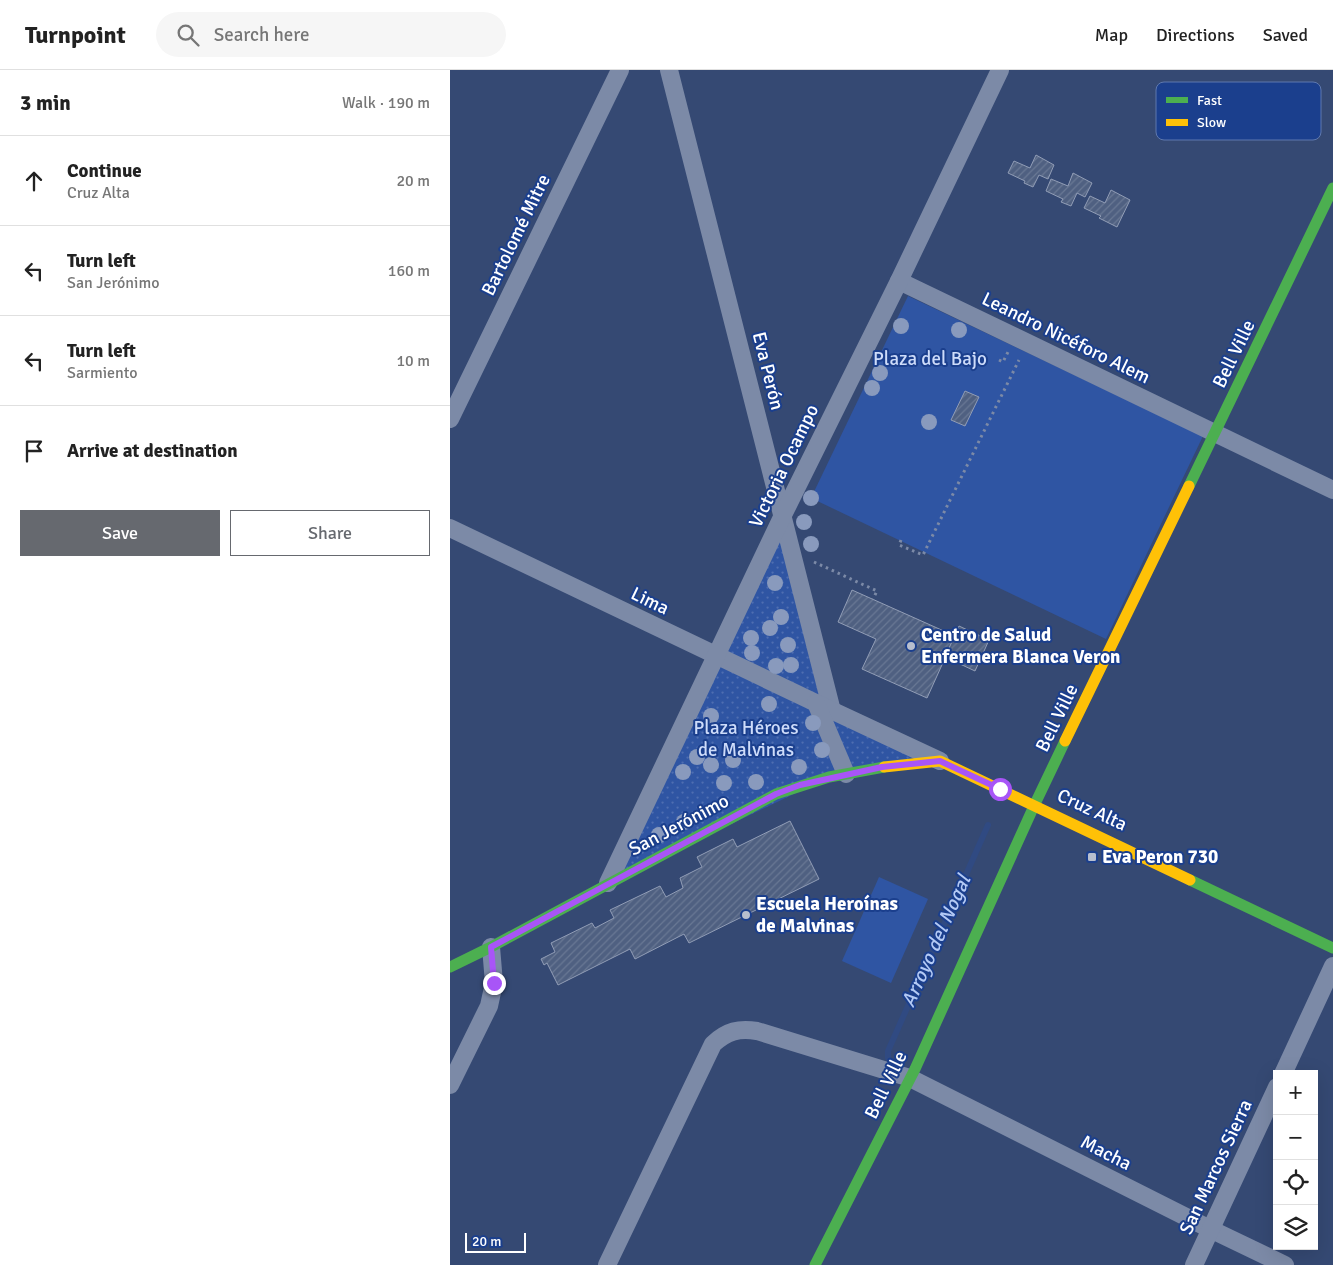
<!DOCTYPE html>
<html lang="en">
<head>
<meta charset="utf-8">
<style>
	:root { --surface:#fff; --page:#f6f6f6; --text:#222; --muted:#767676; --line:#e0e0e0; --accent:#66696f }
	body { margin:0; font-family:Signika,sans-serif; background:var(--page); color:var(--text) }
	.controls { position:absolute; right:15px; bottom:15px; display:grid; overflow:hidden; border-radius:0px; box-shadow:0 5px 20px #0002 }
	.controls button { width:45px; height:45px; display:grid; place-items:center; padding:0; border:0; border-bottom:1px solid var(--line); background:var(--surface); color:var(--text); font:25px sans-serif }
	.scale { position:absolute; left:15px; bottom:12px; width:61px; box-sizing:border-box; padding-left:5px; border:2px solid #fff; border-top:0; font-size:14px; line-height:18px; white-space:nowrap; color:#fff; -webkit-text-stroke:4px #1b3f8d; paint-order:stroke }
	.stop { position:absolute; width:15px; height:15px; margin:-11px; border:4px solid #a855f7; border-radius:50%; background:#fff }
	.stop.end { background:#a855f7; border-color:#fff; box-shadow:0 1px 5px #0008 }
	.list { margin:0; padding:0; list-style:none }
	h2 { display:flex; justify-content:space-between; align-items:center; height:65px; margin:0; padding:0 20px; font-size:21px }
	h2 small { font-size:16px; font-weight:400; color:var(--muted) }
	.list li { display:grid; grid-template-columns:32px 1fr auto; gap:15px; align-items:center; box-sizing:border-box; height:90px; padding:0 20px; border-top:1px solid var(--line) }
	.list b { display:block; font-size:19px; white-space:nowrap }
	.list p { margin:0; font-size:16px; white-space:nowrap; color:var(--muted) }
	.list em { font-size:16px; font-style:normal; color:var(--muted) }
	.actions { display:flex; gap:10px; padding:15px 20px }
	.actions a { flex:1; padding:11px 0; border:1px solid var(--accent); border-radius:0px; text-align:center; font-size:18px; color:var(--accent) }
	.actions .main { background:var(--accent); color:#fff }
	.icon { flex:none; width:28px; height:28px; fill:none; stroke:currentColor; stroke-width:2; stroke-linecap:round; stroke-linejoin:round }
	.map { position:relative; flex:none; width:883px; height:1195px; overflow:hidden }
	header { display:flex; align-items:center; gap:30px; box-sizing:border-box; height:70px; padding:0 25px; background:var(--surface); border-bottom:1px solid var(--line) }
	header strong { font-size:24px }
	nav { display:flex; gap:28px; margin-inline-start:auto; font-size:18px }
	.search { width:350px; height:45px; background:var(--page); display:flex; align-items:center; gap:12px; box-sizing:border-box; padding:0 18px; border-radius:28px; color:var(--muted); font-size:19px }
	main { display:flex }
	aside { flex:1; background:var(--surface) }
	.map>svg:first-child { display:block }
	.grass { fill:url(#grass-dots) }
	.pitch { fill:#2f55a3 }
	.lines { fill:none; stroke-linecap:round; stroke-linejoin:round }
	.stream { stroke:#304a82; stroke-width:6 }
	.building { fill:url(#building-hatch); stroke:#919db6 }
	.path { stroke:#7c8aa7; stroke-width:3; stroke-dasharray:2.5 4; stroke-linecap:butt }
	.street { stroke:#7c8aa7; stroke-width:18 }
	.fast { stroke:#4caf50; stroke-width:11 }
	.slow { stroke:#ffc107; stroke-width:11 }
	.tree { fill:#899abd }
	.route { stroke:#a855f7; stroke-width:6 }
	.poi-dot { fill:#b8bfce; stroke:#1b3f8d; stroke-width:2 }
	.labels { text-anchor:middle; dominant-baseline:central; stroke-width:4; stroke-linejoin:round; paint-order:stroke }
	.street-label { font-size:19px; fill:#fff; stroke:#1b3f8d }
	.park-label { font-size:19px; fill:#cedcfa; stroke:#1b3f8d }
	.poi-label { font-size:19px; font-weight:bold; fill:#fff; stroke:#1b3f8d; text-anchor:start }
	.water-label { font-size:20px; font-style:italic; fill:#b4caf5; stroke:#1b3f8d }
	.key { fill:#1b3f8d; stroke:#5f79af; stroke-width:1 }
	.key-label { font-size:14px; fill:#fff }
</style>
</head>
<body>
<header>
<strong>Turnpoint</strong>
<div class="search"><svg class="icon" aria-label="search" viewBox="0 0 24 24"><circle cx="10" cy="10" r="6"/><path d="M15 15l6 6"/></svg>Search here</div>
<nav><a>Map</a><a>Directions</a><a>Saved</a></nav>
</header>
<main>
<aside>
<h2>3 min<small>Walk · 190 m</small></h2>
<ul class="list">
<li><svg class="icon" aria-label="ahead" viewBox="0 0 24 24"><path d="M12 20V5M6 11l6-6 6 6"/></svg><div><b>Continue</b><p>Cruz Alta</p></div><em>20 m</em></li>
<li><svg class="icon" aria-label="left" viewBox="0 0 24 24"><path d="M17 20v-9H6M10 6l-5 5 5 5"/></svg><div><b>Turn left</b><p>San Jerónimo</p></div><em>160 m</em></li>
<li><svg class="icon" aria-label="left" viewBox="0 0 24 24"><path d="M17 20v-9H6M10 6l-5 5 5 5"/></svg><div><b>Turn left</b><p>Sarmiento</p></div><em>10 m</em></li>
<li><svg class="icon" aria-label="arrive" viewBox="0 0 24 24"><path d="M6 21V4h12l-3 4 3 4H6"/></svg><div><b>Arrive at destination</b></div></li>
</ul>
<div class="actions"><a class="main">Save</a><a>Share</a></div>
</aside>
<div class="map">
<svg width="883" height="1195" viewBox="0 0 883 1195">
	<defs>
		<pattern id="grass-dots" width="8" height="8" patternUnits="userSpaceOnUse" patternTransform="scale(1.25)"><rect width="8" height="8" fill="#2f55a3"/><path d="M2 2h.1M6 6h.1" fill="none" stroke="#4e6eb1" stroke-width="1.8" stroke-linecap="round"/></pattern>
		<pattern id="building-hatch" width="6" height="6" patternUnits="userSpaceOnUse" patternTransform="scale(1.25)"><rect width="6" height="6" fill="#4f6081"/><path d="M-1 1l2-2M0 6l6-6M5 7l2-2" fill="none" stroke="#697894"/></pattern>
	</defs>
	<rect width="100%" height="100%" fill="#354973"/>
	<!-- grass -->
	<path class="grass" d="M333,445l49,196 108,50 -111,16 -221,106z"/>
	<!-- pitch -->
	<g class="pitch">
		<path d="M458,226l295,140 -97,203 -295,-141z"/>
		<path d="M429,807l49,22 -37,84 -49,-22z"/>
	</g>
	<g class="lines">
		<!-- stream -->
		<path class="stream" d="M438,988v-7l100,-226"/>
	</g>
	<!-- building -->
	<g class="building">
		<path d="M586,85l18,10 -6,14 -9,-4 -6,12 -9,-4 1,-2 -17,-8 6,-12 16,7z"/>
		<path d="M623,103l19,10 -7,14 -8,-4 -6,13 -10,-4 2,-3 -17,-8 5,-12 17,7z"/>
		<path d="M661,120l19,10 -13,27 -18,-9 2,-2 -17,-8 6,-12 15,7z"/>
		<path d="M515,321l14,6 -14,29 -14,-6z"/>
		<path d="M402,520l103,46 -28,62 -65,-29 14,-30 -38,-17z"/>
		<path d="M509,556l30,14 -14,31 -30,-14z"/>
		<path d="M340,751l29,58 -130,64 -5,-9 -49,25 -5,-10 -72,36 -11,-22 -3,2 -3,-6 14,-7 -4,-9 41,-20 3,5 19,-10 -4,-8 50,-24 6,11 17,-9 -3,-10 22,-11 -5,-10 36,-18 4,8z"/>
	</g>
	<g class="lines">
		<!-- path -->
		<g class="path">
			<path d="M549,290l4,2 5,-10"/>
			<path d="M451,470l-2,5 24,10 96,-195"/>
			<path d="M364,492l63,29 -4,8"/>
		</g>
		<!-- street -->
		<g class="street">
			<path d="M219,0l163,641"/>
			<path d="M449,211l434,209"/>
			<path d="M0,349l170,-349"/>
			<path d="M0,458l366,175 124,58"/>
			<path d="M366,633l30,71"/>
			<path d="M158,813l175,-368 116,-234 101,-211"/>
			<path d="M833,1004l50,-108"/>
			<path d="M0,1015l39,-79 5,-23 -3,-36"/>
			<path d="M157,1195l106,-221c14,-13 26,-16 44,-13l153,47 300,151 75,36"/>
			<path d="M744,1195l83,-178"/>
		</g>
		<!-- fast -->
		<g class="fast">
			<path d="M739,416l144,-298"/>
			<path d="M740,810l143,68"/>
			<path d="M0,897l41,-20 285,-153 53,-17 55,-10"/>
			<path d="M365,1195l100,-196 119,-263 31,-65"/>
		</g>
		<!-- slow -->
		<g class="slow">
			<path d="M615,671l124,-255"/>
			<path d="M434,697l56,-6 250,119"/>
		</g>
	</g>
	<!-- trees -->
	<g class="tree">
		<circle cx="451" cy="256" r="8"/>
		<circle cx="509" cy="260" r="8"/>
		<circle cx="430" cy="303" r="8"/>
		<circle cx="422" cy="318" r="8"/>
		<circle cx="479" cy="352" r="8"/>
		<circle cx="361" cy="428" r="8"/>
		<circle cx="354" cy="452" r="8"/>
		<circle cx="361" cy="474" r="8"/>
		<circle cx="325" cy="513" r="8"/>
		<circle cx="331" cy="547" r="8"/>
		<circle cx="320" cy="558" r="8"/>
		<circle cx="301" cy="568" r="8"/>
		<circle cx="338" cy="575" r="8"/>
		<circle cx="302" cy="583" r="8"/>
		<circle cx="341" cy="595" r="8"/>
		<circle cx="326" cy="596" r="8"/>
		<circle cx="319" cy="634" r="8"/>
		<circle cx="261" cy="646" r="8"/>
		<circle cx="363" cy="653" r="8"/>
		<circle cx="372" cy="680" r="8"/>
		<circle cx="247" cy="687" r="8"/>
		<circle cx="283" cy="690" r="8"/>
		<circle cx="261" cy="695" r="8"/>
		<circle cx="349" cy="697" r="8"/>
		<circle cx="233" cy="702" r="8"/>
		<circle cx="306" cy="712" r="8"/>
		<circle cx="274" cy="713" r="8"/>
		<circle cx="234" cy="752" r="8"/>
		<circle cx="209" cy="765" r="8"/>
	</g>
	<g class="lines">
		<!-- route -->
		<path class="route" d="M44,913l-3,-36 285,-153 24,-9 82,-18 58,-6 60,28"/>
	</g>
	<!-- markers -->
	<g class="poi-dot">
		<circle cx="461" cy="576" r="5"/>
		<rect x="637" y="782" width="10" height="10" rx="2.5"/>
		<circle cx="296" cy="845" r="5"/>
	</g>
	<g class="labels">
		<!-- street labels -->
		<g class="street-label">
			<text transform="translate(66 165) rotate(-64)">Bartolomé Mitre</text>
			<text transform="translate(616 268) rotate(26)">Leandro Nicéforo Alem</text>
			<text transform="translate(784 284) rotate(-64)">Bell Ville</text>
			<text transform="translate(318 301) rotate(76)">Eva Perón</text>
			<text transform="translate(334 396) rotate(-64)">Victoria Ocampo</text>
			<text transform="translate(200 531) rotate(26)">Lima</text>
			<text transform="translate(607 648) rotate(-64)">Bell Ville</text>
			<text transform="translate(642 740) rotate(25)">Cruz Alta</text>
			<text transform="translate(229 755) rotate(-28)">San Jerónimo</text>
			<text transform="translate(436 1015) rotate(-64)">Bell Ville</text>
			<text transform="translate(656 1083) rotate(27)">Macha</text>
			<text transform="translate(766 1097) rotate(-65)">San Marcos Sierra</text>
		</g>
		<!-- park labels -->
		<g class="park-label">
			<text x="480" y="289">Plaza del Bajo</text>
			<text x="296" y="658">Plaza Héroes<tspan x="296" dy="22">de Malvinas</tspan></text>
		</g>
		<!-- poi labels -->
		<g class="poi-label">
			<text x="471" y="565">Centro de Salud<tspan x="471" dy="22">Enfermera Blanca Veron</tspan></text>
			<text x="652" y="787">Eva Peron 730</text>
			<text x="306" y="834">Escuela Heroínas<tspan x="306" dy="22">de Malvinas</tspan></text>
		</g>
		<!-- water labels -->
		<g class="water-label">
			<text transform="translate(486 871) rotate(-66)">Arroyo del Nogal</text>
		</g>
	</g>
	<!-- legend -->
	<rect x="706" y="12" width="165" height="58" rx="8" class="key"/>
	<rect x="716" y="27" width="22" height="6" fill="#4caf50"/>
	<rect x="716" y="49" width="22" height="7" fill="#ffc107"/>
	<g class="key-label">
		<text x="747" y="35">Fast</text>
		<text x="747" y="57">Slow</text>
	</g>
</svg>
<div class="controls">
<button>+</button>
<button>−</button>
<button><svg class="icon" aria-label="locate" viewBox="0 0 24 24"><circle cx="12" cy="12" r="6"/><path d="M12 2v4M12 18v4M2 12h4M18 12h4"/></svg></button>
<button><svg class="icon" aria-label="layers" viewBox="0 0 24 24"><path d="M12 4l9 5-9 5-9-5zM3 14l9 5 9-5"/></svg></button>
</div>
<div class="scale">20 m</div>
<div class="stop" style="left:550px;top:719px"></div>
<div class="stop end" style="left:44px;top:913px"></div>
</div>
</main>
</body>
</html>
